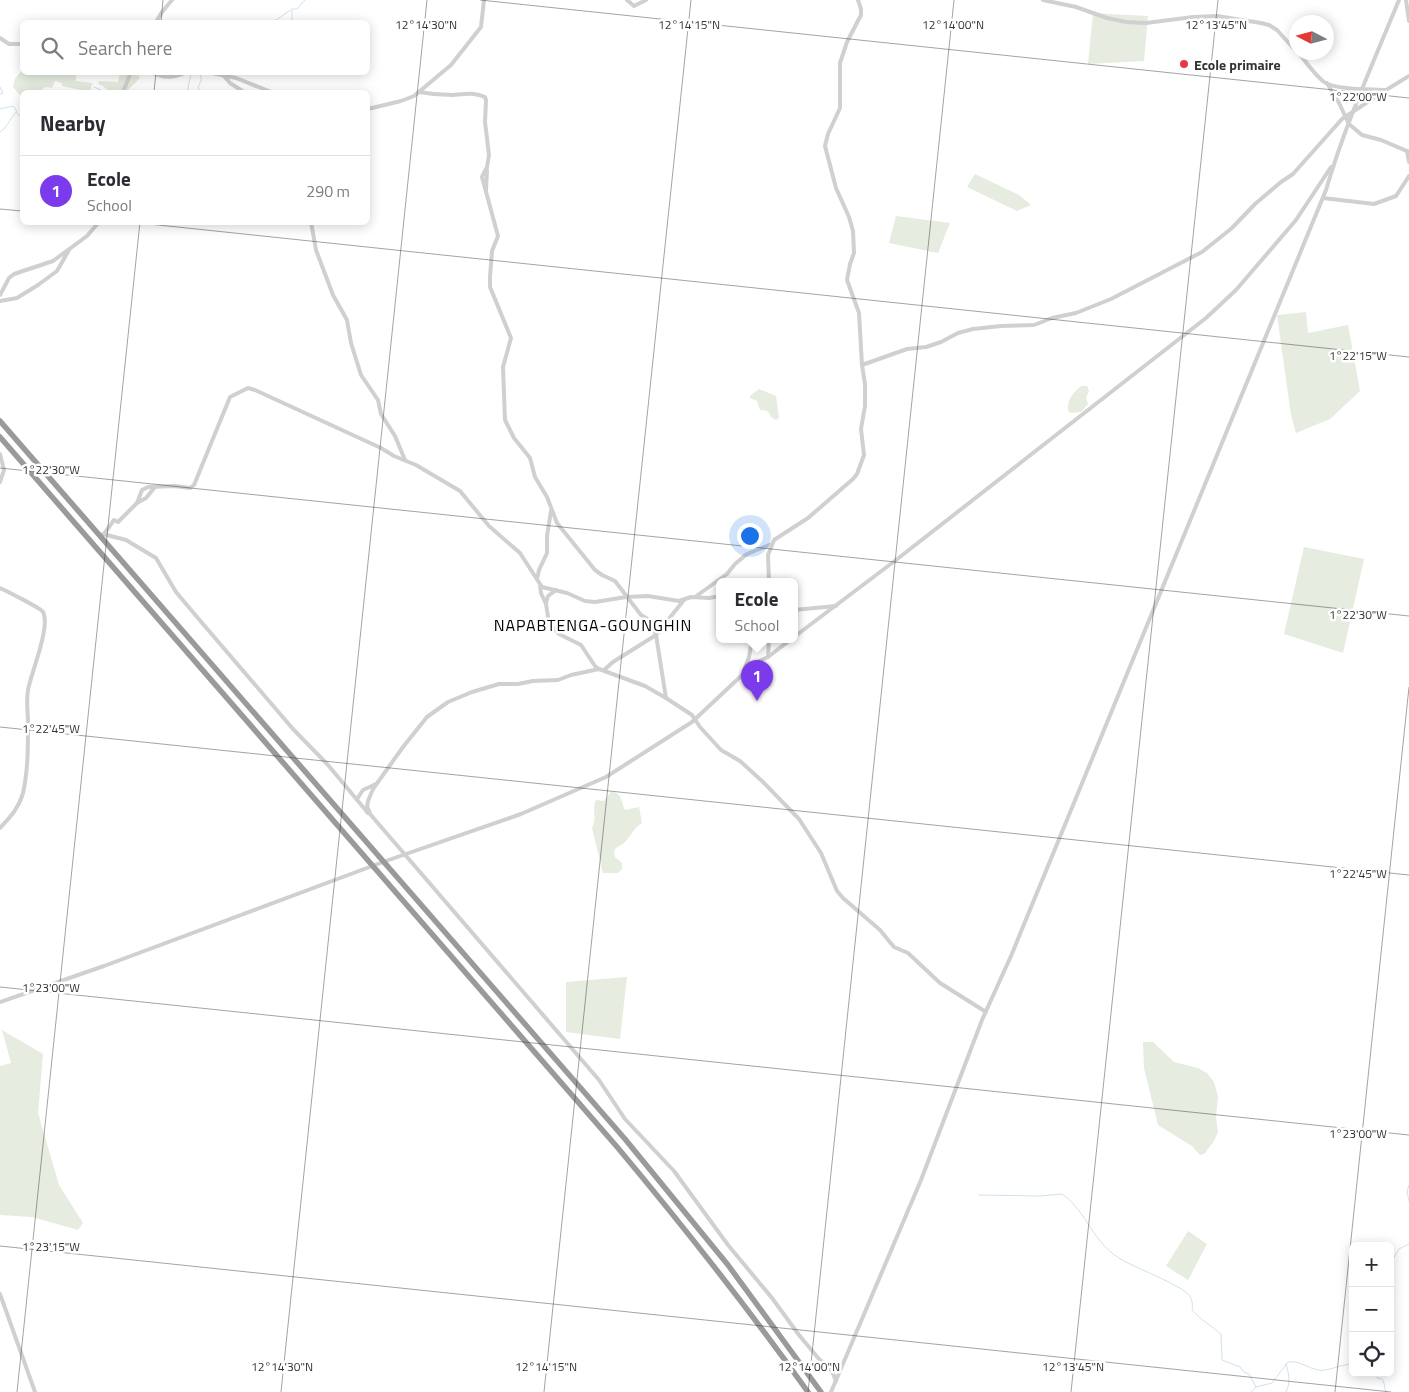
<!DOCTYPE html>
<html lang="en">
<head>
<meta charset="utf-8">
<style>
	:root { --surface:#fff; --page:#f2f2f3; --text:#2b2b33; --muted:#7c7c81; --line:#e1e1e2; --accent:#7c3aed }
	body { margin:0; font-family:"Titillium Web",sans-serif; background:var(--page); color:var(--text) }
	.controls { position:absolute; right:15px; bottom:15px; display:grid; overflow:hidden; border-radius:8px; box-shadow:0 2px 12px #0003 }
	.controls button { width:45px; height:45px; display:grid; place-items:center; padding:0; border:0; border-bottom:1px solid var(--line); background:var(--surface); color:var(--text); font:25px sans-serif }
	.compass { position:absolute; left:1289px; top:15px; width:45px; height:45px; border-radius:50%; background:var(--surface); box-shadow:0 2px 12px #0003; rotate:276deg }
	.you { position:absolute; left:749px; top:535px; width:18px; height:18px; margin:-12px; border:4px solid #fff; border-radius:50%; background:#1a73e8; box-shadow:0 0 0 8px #1a73e833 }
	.badge { display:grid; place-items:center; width:32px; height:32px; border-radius:50%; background:var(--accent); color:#fff; font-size:16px; font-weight:700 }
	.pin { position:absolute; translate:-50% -41px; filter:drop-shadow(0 1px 2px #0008) }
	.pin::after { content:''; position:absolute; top:26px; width:18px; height:15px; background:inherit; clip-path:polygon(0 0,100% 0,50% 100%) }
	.popup { position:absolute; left:716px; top:578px; width:82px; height:65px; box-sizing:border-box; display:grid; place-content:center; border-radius:8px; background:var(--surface); filter:drop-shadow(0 1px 4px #0005); font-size:16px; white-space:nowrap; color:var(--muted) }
	.popup b { font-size:19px; color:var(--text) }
	.popup::after { content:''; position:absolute; left:50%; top:100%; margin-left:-10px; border:10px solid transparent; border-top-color:var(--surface) }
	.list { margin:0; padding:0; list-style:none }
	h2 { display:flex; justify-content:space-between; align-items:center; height:65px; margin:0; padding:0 20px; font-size:21px }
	h2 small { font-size:16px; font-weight:400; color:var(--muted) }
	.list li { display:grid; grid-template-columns:32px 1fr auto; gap:15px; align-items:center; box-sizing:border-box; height:70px; padding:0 20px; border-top:1px solid var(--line) }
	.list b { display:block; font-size:19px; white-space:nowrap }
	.list p { margin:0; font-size:16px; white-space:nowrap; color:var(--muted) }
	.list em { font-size:16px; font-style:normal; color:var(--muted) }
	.icon { flex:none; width:28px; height:28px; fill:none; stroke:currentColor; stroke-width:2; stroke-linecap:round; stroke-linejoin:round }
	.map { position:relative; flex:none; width:1409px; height:1392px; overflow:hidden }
	.search { position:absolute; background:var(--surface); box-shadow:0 2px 12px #0003; left:20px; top:20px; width:350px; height:55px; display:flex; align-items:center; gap:12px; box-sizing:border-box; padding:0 18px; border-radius:8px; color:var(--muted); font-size:19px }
	.panel { position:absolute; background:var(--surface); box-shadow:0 2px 12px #0003; left:20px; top:90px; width:350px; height:135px; border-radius:8px }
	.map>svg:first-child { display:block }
	.green { fill:#e6ecdf }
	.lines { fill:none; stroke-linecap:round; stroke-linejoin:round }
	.stream { stroke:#cfe2ee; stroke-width:1 }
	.minor { stroke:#d0d0d0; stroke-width:4 }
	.highway { stroke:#9a9a9a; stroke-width:5.5 }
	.ticks { fill:none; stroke:#333; stroke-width:1; stroke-opacity:0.45 }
	.poi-dot { fill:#e63946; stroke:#fff; stroke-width:2 }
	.labels { text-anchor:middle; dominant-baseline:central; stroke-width:5; stroke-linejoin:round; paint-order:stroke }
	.poi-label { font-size:14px; font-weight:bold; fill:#333; stroke:#fff; text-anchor:start }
	.quarter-label { font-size:16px; letter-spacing:1px; fill:#000; stroke:#fff }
	.ticks-label { font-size:12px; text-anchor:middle; fill:#333; stroke:#fff; stroke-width:5; stroke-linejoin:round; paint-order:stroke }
</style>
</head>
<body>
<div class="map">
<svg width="1409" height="1392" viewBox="0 0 1409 1392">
	<rect width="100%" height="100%" fill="#fff"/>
	<!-- green -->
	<g class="green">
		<path d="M1093,13l55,3 -4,45 -56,3z"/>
		<path d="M22,70v2l54,1v8l17,2 -2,3v6l-29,-6v-3l-7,-2 -3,7 -6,-1 -9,5h-15v6l-9,-11 2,-8z"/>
		<path d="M120,73h17l3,5 -14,14h-16l-7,-6 -5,-2 1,-3 19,1z"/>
		<path d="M975,174l44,21 12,10 -14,6 -50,-24z"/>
		<path d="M896,216l54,7 -12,30 -49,-10z"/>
		<path d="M1306,312l2,21 40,-8 12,66 -30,28 -34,14 -5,-18 -14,-100z"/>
		<path d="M1081,386h6l2,5 -3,7 2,6 -7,8 -11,1 -2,-3c-1,-11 5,-17 13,-24z"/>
		<path d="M759,389l17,7 3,22 -3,2 -5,-3c-2,-6 -5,-7 -11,-7l-3,-9 -7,-3v-2z"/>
		<path d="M1304,547l60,12 -21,94 -59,-19z"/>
		<path d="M611,792c11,0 10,10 14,18l14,-3 3,16c-9,5 -11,14 -18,20 -4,3 -7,3 -10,8l1,6 7,6v6l-4,4h-15l-11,-45c6,-11 -1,-18 4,-28l8,1z"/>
		<path d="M627,977l-7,62 -54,-7v-50z"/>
		<path d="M2,1030l41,24 -5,59 21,72 24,38 -5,7 -46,-13 -32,-2v-149l11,-3z"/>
		<path d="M1143,1042h10l21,20 24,6 9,5 7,9 4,15 -2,20 2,15 -4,9 -10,13 -4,1 -8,-9 -34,-21 -14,-57z"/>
		<path d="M1188,1231l19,13 -19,36 -22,-14z"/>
	</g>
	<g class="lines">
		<!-- stream -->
		<g class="stream">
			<path d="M273,22l19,-13h5l8,-9"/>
			<path d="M292,22v-11"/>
			<path d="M191,73l8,1c5,6 0,9 -1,14l4,4"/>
			<path d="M0,87l3,6 -3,1"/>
			<path d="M94,87l11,5"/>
			<path d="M54,92l6,-1 14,1"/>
			<path d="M187,92l4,-18"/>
			<path d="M0,109l13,-3 2,2 3,7 4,1"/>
			<path d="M0,132l4,-3 12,-17"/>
			<path d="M22,139l-1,-7 1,-4"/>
			<path d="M1409,1185l-2,7 2,9"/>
			<path d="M979,1195l61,1 22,-2c26,18 30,50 62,67 15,8 56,24 65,34 3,4 4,10 3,15l7,7 22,17 1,26 18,7 4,5 5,2 7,13"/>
			<path d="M1390,1264l9,-15 10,-5"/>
			<path d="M1390,1286c6,7 4,13 0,21"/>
			<path d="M1376,1373l1,5 5,1c3,4 2,8 4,13"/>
			<path d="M1251,1392l5,-5 16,-4 16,-21c10,-2 20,6 30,8 10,2 22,-6 35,-6"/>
			<path d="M1286,1392c5,-10 3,-17 0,-28"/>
		</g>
		<!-- minor -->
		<g class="minor">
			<path d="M627,0l7,6 12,-6"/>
			<path d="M1043,0l33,7 31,11 19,4 20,1 47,-6 24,-1 44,7 8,2 8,5 19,21"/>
			<path d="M1406,0l3,21"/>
			<path d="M156,22l6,-10 10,-12"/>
			<path d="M0,38l9,6h13"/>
			<path d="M1298,52c8,10 16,22 26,30 11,8 47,7 61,8"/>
			<path d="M151,72c12,6 22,7 35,0"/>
			<path d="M208,72l28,6 35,14"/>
			<path d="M224,76l6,7 14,9"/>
			<path d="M1327,83l12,20 10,21 13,11 19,5 28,12"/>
			<path d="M123,92l8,-20"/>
			<path d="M419,92c11,2 22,3 33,3 13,-1 21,-3 33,2l1,3 -1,22 4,33 -2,12 -5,10 16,59 -6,15 -2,26v10l21,51 -8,29 2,53 9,18 16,20 5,19 12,20 10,26 38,47 7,5 13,6 26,34 10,6 5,14 10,63 26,17 8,12 21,23 19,11 22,20 37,38 22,34 16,38 6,7 37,32 14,17 14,6 32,30 46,29"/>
			<path d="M368,109l33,-8 13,-5 37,-31 30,-38 3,-27"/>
			<path d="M1407,151l2,11"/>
			<path d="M486,190l1,-20"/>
			<path d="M1323,198l51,6 22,-8 13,-20"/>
			<path d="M311,222l5,28 17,45 14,25 4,23 10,32 17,25 3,14 14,22 10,24"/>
			<path d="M0,295l9,-17 5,-4 39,-13 34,-25 12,-14"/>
			<path d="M0,301l17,-3 21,-13 19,-14 12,-21"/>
			<path d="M862,365l45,-16 19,-2 15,-5 17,-9 15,-4 28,-3 33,-1 18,-7 24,-5 35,-14 91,-47 30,-24 23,-24 26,-22 12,-8 49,-55 36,-24 31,-19"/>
			<path d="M0,454l4,16 -4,12"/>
			<path d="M137,503l9,-5 9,-11"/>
			<path d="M103,534l23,6 30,18 20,34 21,25 96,112 35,36 40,48"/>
			<path d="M104,534l10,-14 4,2 19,-19 5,-13 6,-3 27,-1 15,2 4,-3 36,-88 18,-9 7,2 126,58 13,8 22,9 44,26 29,35 31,27 22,34 25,6 18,8 10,1 31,-5 22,-1 31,5 12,-4 18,1 11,-2"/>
			<path d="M537,579l2,-9 8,-17v-17l4,-25"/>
			<path d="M769,582l-1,-27 6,-15 34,-22 45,-39 4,-5 7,-19 -3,-26 4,-23v-22l-3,-19 -3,-52 -12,-33 3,-16 4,-11 -1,-22 -4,-14 -13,-29 -11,-42 3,-12 12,-26v-45l7,-21 14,-27v-6l-3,-9"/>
			<path d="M540,585l1,8 5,11 3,19 10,11 22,11 14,21 4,3 46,17 21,12"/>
			<path d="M0,588c5,2 42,21 43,24 8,14 -12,61 -15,78 -2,11 0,23 0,34 0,23 0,47 -5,69 -4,15 -13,24 -23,35"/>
			<path d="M695,597l32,-23 8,-10 12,-10 25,-10"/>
			<path d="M546,603l2,-7 8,-6"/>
			<path d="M794,610l42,-4"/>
			<path d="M794,637l102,-77 310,-242 30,-28 60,-70 35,-53"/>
			<path d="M768,657l1,-17"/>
			<path d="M599,669l-28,6 -13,5 -25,1 -15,3h-19l-27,8 -24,10 -21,15 -24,30 -30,42 -5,12 -1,5 3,8 229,266 26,39 49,52 54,74 44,53 27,37 20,24 13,12 4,10"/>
			<path d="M604,670l9,-8 43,-27 28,-35"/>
			<path d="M744,671l5,-14 3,-17"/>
			<path d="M357,799l6,-9 13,-6"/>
			<path d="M0,1002l104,-36 279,-104 138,-48 85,-37 86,-55 63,-59 13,-6 22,-17"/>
			<path d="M0,1294l35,98"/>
			<path d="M831,1392l90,-212 61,-160 29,-64 315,-766c19,-65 47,-127 73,-190"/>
		</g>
		<!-- highway -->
		<g class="highway">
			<path d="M0,421l625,718 103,126 93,127"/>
			<path d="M0,437l618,711c66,79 130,160 190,244"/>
		</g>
	</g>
	<!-- ticks -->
	<path class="ticks" d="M480,0l929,98M161,22l2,-22M154,92l2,-20M0,209l22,2M130,222l1279,135M0,468l1409,148M0,727l1409,148M0,987l1409,148M0,1246l1391,146M17,1392l123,-1170M281,1392l146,-1392M544,1392l147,-1392M808,1392l146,-1392M1071,1392l147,-1392M1335,1392l74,-705"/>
	<!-- markers -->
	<circle class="poi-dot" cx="1184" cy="64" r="5"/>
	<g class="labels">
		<!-- poi labels -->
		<g class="poi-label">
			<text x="1194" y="64">Ecole primaire</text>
		</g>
		<!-- quarter labels -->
		<g class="quarter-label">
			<text x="593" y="625">NAPABTENGA-GOUNGHIN</text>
		</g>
	</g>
	<g class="ticks-label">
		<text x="426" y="29">12°14'30"N</text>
		<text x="689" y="29">12°14'15"N</text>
		<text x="953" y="29">12°14'00"N</text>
		<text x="1216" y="29">12°13'45"N</text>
		<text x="1358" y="101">1°22'00"W</text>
		<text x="1358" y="360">1°22'15"W</text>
		<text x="51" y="474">1°22'30"W</text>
		<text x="1358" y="619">1°22'30"W</text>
		<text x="51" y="733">1°22'45"W</text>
		<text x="1358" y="878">1°22'45"W</text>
		<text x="51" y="992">1°23'00"W</text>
		<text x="1358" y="1138">1°23'00"W</text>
		<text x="51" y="1251">1°23'15"W</text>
		<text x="282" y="1371">12°14'30"N</text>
		<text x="546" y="1371">12°14'15"N</text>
		<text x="809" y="1371">12°14'00"N</text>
		<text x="1073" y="1371">12°13'45"N</text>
	</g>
</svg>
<div class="controls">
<button>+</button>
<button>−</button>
<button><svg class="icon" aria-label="locate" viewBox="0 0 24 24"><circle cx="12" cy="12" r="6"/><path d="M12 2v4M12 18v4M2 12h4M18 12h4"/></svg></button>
</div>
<svg class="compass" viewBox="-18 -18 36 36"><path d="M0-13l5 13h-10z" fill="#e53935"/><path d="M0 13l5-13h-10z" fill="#7c7c81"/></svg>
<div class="you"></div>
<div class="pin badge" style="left:757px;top:701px">1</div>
<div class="popup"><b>Ecole</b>School</div>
<div class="search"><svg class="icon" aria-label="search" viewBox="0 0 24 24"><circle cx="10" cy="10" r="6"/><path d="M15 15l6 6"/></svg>Search here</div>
<section class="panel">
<h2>Nearby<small></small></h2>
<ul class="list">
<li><span class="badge">1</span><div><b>Ecole</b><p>School</p></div><em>290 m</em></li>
</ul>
</section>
</div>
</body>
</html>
